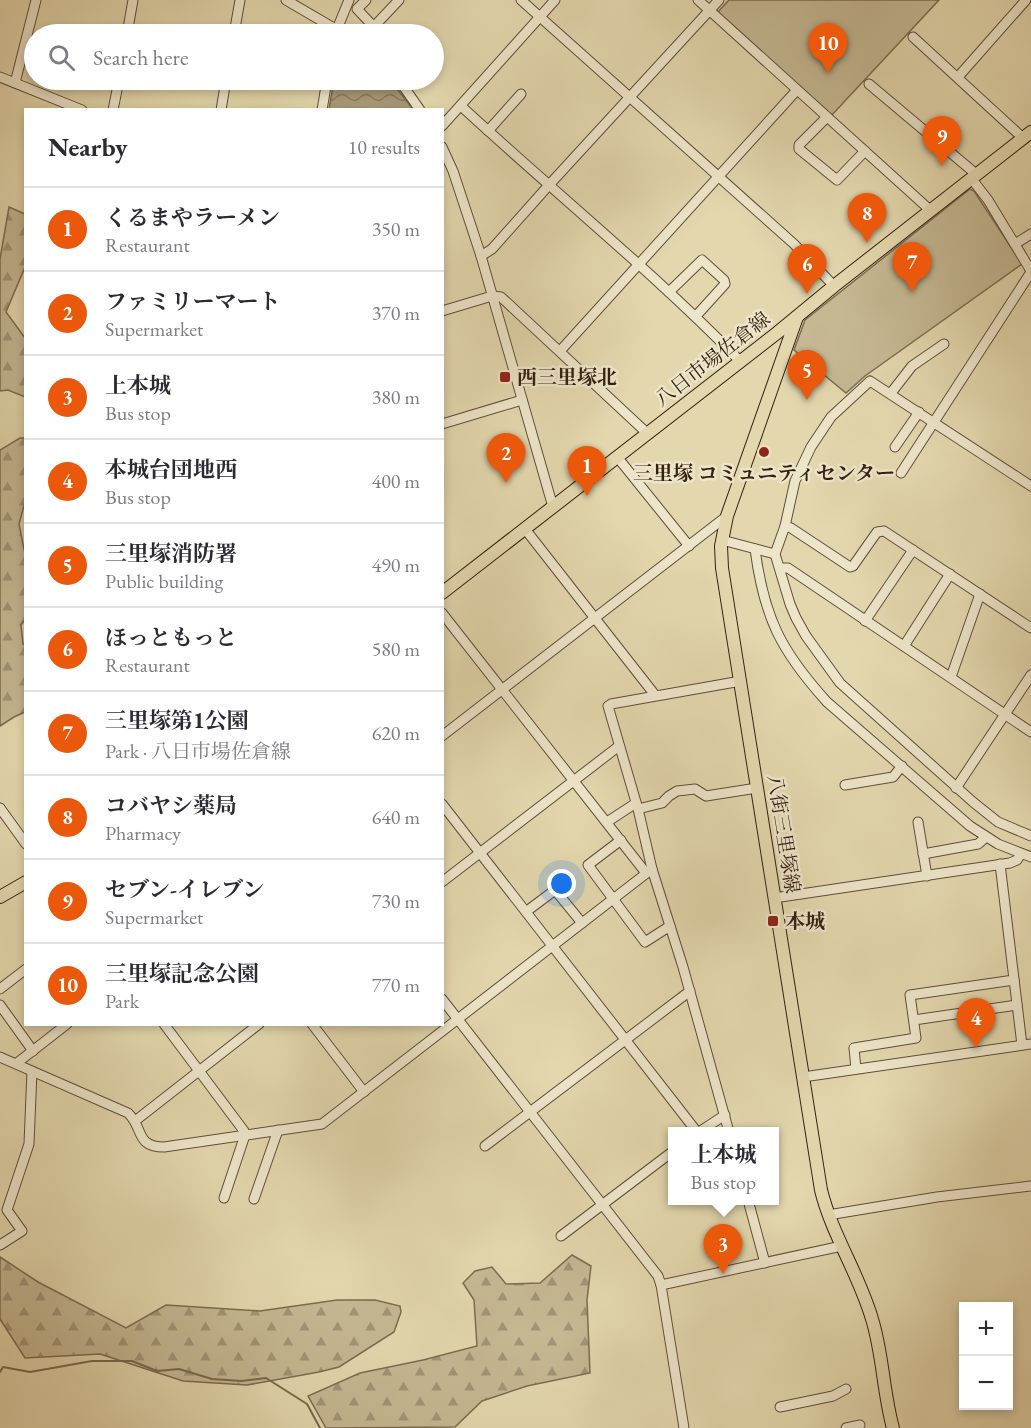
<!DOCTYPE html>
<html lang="en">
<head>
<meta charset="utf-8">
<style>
	:root { --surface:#fff; --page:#f2f2f3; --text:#2b2b33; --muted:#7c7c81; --line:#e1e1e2; --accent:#ea580c }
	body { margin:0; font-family:"EB Garamond","Noto Serif JP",serif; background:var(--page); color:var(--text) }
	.controls { position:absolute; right:18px; bottom:18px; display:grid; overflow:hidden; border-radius:0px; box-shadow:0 3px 9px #0003 }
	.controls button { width:54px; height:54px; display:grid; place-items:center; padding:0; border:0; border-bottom:2px solid var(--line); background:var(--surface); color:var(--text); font:30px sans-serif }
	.you { position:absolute; left:562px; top:884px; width:21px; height:21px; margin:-15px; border:4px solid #fff; border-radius:50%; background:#1a73e8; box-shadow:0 0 0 9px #1a73e833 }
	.badge { display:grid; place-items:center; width:39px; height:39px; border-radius:50%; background:var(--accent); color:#fff; font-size:20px; font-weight:700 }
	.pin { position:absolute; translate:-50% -50px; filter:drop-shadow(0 2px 3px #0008) }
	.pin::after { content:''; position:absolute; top:32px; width:21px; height:18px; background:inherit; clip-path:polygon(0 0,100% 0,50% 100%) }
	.popup { position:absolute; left:668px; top:1127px; width:111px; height:78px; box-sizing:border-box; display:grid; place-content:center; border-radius:0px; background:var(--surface); filter:drop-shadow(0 2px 4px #0005); font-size:20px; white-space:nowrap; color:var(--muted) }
	.popup b { font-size:22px; color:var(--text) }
	.popup::after { content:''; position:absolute; left:50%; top:100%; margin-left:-12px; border:12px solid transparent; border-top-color:var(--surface) }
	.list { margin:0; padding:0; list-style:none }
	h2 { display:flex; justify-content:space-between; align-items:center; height:78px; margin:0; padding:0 24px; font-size:26px }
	h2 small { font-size:20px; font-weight:400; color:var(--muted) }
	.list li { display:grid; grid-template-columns:39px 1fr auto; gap:18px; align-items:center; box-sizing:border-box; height:84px; padding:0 24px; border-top:2px solid var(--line) }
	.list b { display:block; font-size:22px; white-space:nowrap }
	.list p { margin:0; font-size:20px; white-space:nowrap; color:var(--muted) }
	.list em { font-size:20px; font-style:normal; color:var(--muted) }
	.icon { flex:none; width:33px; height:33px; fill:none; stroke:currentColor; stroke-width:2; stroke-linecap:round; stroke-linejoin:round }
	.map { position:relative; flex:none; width:1031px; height:1428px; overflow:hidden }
	.search { position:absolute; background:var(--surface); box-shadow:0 3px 9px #0003; left:24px; top:24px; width:420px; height:66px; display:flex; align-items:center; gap:15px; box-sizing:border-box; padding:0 21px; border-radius:33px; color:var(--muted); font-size:22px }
	.panel { position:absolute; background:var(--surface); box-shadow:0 3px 9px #0003; left:24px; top:108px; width:420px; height:918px; border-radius:0px }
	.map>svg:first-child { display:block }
	.forest { fill:url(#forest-firs); stroke:#7c6c52; stroke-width:1.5 }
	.park { fill:#c5b893; stroke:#7c6c52; stroke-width:1.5 }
	.water { fill:url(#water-waves); stroke:#7a684f; stroke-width:1.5 }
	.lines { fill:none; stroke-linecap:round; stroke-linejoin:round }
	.stream { stroke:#7a684f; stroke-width:2 }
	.minor-casing { stroke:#604d39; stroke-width:11 }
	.major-casing { stroke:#341f12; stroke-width:14 }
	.minor { stroke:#ede5ca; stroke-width:9 }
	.major { stroke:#e3d7ad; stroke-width:12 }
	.poi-dot { fill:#8f2418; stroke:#ede5ca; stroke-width:2 }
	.labels { text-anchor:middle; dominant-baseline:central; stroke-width:5; stroke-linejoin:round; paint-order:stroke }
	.street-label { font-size:20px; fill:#341f12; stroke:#ede5ca }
	.poi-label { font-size:20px; font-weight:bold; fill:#341f12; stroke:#ede5ca; text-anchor:start }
</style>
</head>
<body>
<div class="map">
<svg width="1031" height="1428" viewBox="0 0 1031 1428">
	<defs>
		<pattern id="forest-firs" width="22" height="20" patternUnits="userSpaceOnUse" patternTransform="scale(1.5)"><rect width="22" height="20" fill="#c5b893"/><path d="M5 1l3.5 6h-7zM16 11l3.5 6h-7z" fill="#a19577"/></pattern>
		<pattern id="water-waves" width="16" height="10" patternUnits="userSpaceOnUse" patternTransform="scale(1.5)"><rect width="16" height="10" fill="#a89878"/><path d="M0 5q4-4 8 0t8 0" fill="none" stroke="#8a7b61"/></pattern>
	</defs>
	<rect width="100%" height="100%" fill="#e3d7ad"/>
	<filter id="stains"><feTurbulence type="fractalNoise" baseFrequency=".00333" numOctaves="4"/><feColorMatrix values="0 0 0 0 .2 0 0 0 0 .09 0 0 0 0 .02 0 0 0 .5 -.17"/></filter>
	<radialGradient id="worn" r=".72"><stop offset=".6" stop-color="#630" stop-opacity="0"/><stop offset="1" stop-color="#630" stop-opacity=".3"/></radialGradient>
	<!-- forest -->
	<g class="forest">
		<path d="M9,207l16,7v53l-19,45 19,26v59l-17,-7 -8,1v-132z"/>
		<path d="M20,438h6l-1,64 -6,22 6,30v66l-4,5 2,19 2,1v67l-11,5 -14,9v-276z"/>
		<path d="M572,1255l19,11 -4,34 3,73 -63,13 -45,15 -27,26 -129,1 -18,-32 52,-23 63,-13 54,-14 -3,-46 -11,-17 12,-12 17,-4 14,17 34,-1z"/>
		<path d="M0,1257l38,25 88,46 40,-23 94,6 77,-11h38l25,6 1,6 -7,20 -55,35 -20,5 -72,13 -64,-4 -83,-27 -75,4 -25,-39z"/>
	</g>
	<!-- park -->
	<g class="park">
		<path d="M729,0h210l-108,116 -114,-103z"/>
		<path d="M970,189l4,2 48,73 -157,112 -19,17 -52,-43 11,-30z"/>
	</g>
	<!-- water -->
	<path class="water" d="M334,80h56l23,29h-84z"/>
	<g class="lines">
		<!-- stream -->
		<path class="stream" d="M0,1372l3,-5 27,5 62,-11h40l25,10 22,-2 33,10 29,2 25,-3 41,26 13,24"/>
		<defs>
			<g id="minor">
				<path d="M286,0l58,34"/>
				<path d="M366,0l-9,9 17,18"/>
				<path d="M521,0l273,244 40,42"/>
				<path d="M698,0l232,210"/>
				<path d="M127,34l6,-34"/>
				<path d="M234,34l6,-34"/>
				<path d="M335,34l14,-34"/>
				<path d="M367,34l32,-34"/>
				<path d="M913,37l110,101"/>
				<path d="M0,77l82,33"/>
				<path d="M958,77l68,-77"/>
				<path d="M399,80l21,30"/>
				<path d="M15,83l21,-83"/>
				<path d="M869,84l107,90"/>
				<path d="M461,106c92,85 191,165 279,255"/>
				<path d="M113,110l6,-30"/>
				<path d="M221,110l5,-30"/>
				<path d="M322,110l5,-30"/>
				<path d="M827,117l-28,28v4l38,31 28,-29"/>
				<path d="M442,126l113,-126"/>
				<path d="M488,131l33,-37"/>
				<path d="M442,147l11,24 28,85 72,251"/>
				<path d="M971,178l17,22 43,71"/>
				<path d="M1015,244l16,-10"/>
				<path d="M481,256l11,-7 57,-64 170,-185"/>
				<path d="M669,292l33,-32 22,20 1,4 -29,32"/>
				<path d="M442,311l50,-15 9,1 147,137"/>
				<path d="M560,351l237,-261"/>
				<path d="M891,393l21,-27 32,-22"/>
				<path d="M442,424l80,-24"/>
				<path d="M895,447l24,-35"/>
				<path d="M618,458l71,88"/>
				<path d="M901,473l130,-201"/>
				<path d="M785,526l6,2 59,39 3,-1 24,-34 7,-1 147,97"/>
				<path d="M525,529l130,166"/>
				<path d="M722,540l53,14 15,50 6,14 10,18 34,47 133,119 25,20 33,14"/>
				<path d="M755,549c9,69 26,102 72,153l143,124 28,18 33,13"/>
				<path d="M775,554l10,-28 10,-45 16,-34 20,-30 39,-36 161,105"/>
				<path d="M780,568h8l243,164"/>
				<path d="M442,613l204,260"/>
				<path d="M865,621l48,-71"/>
				<path d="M904,646l46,-72"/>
				<path d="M951,677l29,-83"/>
				<path d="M442,736l285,-220"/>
				<path d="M845,785l48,-8 9,-11"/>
				<path d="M956,788l75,-113"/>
				<path d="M442,804l255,328"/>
				<path d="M0,808l26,36"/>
				<path d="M638,809l24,-6 7,-7 8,-5 18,-2 11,7 51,-8"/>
				<path d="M607,822l29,-19"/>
				<path d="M918,822l9,54"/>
				<path d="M621,840l-33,25 57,77 25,-16"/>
				<path d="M923,854l55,-10 8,-7"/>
				<path d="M1000,864l22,181"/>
				<path d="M442,882l177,-136"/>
				<path d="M774,898l236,-35 7,-3 4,-6"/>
				<path d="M527,911l28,-21 27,33"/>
				<path d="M0,989l26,-20"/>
				<path d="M442,999l216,277 3,9 23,143"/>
				<path d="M0,1005l33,46"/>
				<path d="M914,1020l103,-15"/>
				<path d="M164,1024l80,107 1,4 -21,63"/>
				<path d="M312,1024l52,68"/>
				<path d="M0,1057l128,56c16,15 7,34 36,34l158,-23 330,-255"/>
				<path d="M17,1063l50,-39"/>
				<path d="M856,1069l-2,-21 62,-10 -6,-43 104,-15"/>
				<path d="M803,1077l228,-33"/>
				<path d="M135,1121l124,-97"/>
				<path d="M699,1132l26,-17"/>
				<path d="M729,1132l-46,-165 -31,-98 -14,-60 -30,-103 3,-2 130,-23"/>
				<path d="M485,1146l205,-155"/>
				<path d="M254,1199l24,-69"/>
				<path d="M748,1200l17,63"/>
				<path d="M828,1215l109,-18 94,-11"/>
				<path d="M561,1236l111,-84"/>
				<path d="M0,1245l22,-14 -15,-21 22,-66 3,-73"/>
				<path d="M661,1285l181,-39"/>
				<path d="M780,1407l53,-11 13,-7"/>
				<path d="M846,1428l14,-3"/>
			</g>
			<g id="major">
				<path d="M797,317l-70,199 -6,30 1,22 99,622c11,45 38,84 51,129 11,35 11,73 21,109"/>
				<path d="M442,593l335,-260 57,-47 197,-154"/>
				<path d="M0,897l26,-15"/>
			</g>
		</defs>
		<!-- minor casing -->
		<use href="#minor" class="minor-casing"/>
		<!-- major casing -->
		<use href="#major" class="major-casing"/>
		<!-- minor -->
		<use href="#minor" class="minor"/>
		<!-- major -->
		<use href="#major" class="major"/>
	</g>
	<!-- markers -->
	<g class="poi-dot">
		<rect x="499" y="371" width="12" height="12" rx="3"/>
		<circle cx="764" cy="452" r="6"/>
		<rect x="767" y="915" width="12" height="12" rx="3"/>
	</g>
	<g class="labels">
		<!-- street labels -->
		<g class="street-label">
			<text transform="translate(712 359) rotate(-38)">八日市場佐倉線</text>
			<text transform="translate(784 834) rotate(81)">八街三里塚線</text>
		</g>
		<!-- poi labels -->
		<g class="poi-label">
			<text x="517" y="377">西三里塚北</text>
			<text x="764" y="473" text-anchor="middle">三里塚 コミュニティセンター</text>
			<text x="785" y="921">本城</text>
		</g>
	</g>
	<rect width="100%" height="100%" filter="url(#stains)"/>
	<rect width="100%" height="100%" fill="url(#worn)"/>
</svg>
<div class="controls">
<button>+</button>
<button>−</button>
</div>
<div class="you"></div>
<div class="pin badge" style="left:587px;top:496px">1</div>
<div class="pin badge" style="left:506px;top:483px">2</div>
<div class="pin badge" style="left:723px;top:1274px">3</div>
<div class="popup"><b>上本城</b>Bus stop</div>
<div class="pin badge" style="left:976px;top:1048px">4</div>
<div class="pin badge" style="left:807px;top:400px">5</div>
<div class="pin badge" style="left:807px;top:294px">6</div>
<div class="pin badge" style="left:912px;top:292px">7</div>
<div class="pin badge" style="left:867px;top:243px">8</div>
<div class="pin badge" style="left:942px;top:166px">9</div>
<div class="pin badge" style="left:828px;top:73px">10</div>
<div class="search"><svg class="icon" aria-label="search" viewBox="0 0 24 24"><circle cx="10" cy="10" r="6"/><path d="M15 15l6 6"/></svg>Search here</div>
<section class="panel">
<h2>Nearby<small>10 results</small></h2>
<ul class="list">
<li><span class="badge">1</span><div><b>くるまやラーメン</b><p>Restaurant</p></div><em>350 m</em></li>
<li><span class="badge">2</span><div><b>ファミリーマート</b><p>Supermarket</p></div><em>370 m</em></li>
<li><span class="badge">3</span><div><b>上本城</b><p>Bus stop</p></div><em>380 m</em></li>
<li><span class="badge">4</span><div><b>本城台団地西</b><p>Bus stop</p></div><em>400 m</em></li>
<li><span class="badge">5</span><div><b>三里塚消防署</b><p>Public building</p></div><em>490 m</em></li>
<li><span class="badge">6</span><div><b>ほっともっと</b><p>Restaurant</p></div><em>580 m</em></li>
<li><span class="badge">7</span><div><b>三里塚第1公園</b><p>Park · 八日市場佐倉線</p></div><em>620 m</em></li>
<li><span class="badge">8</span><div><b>コバヤシ薬局</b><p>Pharmacy</p></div><em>640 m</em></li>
<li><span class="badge">9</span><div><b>セブン-イレブン</b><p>Supermarket</p></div><em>730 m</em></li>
<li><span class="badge">10</span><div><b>三里塚記念公園</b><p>Park</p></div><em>770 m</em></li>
</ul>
</section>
</div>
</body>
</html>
